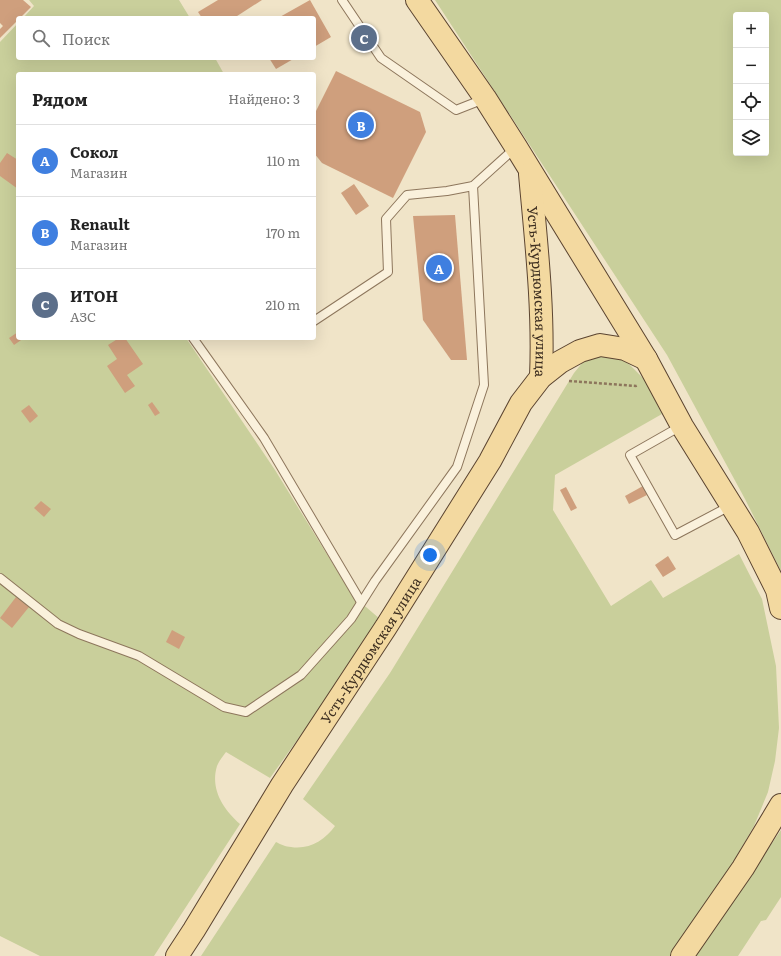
<!DOCTYPE html>
<html lang="ru">
<head>
<meta charset="utf-8">
<style>
	:root { --surface:#fff; --page:#f6f6f6; --text:#222; --muted:#767676; --line:#e0e0e0; --accent:#d93025 }
	body { margin:0; font-family:Literata,serif; background:var(--page); color:var(--text) }
	.controls { position:absolute; right:12px; top:12px; display:grid; overflow:hidden; border-radius:4px; box-shadow:0 4px 16px #0002 }
	.controls button { width:36px; height:36px; display:grid; place-items:center; padding:0; border:0; border-bottom:1px solid var(--line); background:var(--surface); color:var(--text); font:20px sans-serif }
	.you { position:absolute; left:430px; top:555px; width:14px; height:14px; margin:-10px; border:3px solid #fff; border-radius:50%; background:#1a73e8; box-shadow:0 0 0 6px #1a73e833 }
	.badge { display:grid; place-items:center; width:26px; height:26px; border-radius:50%; background:var(--accent); color:#fff; font-size:13px; font-weight:700 }
	.pin { position:absolute; translate:-50% -50%; border:2px solid #fff; box-shadow:0 1px 4px #0006 }
	.list { margin:0; padding:0; list-style:none }
	h2 { display:flex; justify-content:space-between; align-items:center; height:52px; margin:0; padding:0 16px; font-size:17px }
	h2 small { font-size:13px; font-weight:400; color:var(--muted) }
	.list li { display:grid; grid-template-columns:26px 1fr auto; gap:12px; align-items:center; box-sizing:border-box; height:72px; padding:0 16px; border-top:1px solid var(--line) }
	.list b { display:block; font-size:15px; white-space:nowrap }
	.list p { margin:0; font-size:13px; white-space:nowrap; color:var(--muted) }
	.list em { font-size:13px; font-style:normal; color:var(--muted) }
	.icon { flex:none; width:22px; height:22px; fill:none; stroke:currentColor; stroke-width:2; stroke-linecap:round; stroke-linejoin:round }
	.map { position:relative; flex:none; width:781px; height:956px; overflow:hidden }
	.search { position:absolute; background:var(--surface); box-shadow:0 4px 16px #0002; left:16px; top:16px; width:300px; height:44px; display:flex; align-items:center; gap:10px; box-sizing:border-box; padding:0 14px; border-radius:4px; color:var(--muted); font-size:15px }
	.panel { position:absolute; background:var(--surface); box-shadow:0 4px 16px #0002; left:16px; top:72px; width:300px; height:268px; border-radius:4px }
	.map>svg:first-child { display:block }
	.green { fill:#c9cf9b; fill-rule:evenodd }
	.building { fill:#cf9f7d }
	.lines { fill:none; stroke-linecap:round; stroke-linejoin:round }
	.lane-casing { stroke:#8d765c; stroke-width:10 }
	.primary-casing { stroke:#5b4430; stroke-width:24 }
	.path { stroke:#8d765c; stroke-width:2.5; stroke-dasharray:3 2; stroke-linecap:butt }
	.lane { stroke:#faf1dc; stroke-width:8 }
	.primary { stroke:#f3d9a0; stroke-width:22 }
	.labels { text-anchor:middle; dominant-baseline:central; stroke-width:3; stroke-linejoin:round; paint-order:stroke }
	.street-label { font-size:14px; fill:#3d2e20; stroke:#f7eed8 }
</style>
</head>
<body>
<div class="map">
<svg width="781" height="956" viewBox="0 0 781 956">
	<rect width="100%" height="100%" fill="#f0e4c8"/>
	<!-- green -->
	<g class="green">
		<path d="M29,0h150l11,18h-167l11,-12z"/>
		<path d="M435,0h346v571l-36,-72 -78,-144zM736,15h30v138h-30z"/>
		<path d="M18,23v35h197l9,16h-206v264h168l89,132 77,125 28,24 -22,36 -88,123 -44,-26c-3,4 -7,9 -9,14 -7,23 6,43 23,58l-86,132h-114l-40,-20v-894z"/>
		<path d="M595,356h22l13,9 15,15 17,34 -107,61 -2,35 58,96 40,-26 12,18 76,-44 23,45 14,67 3,62 -4,33 -7,31 -14,34 -23,40 -60,90h-470l75,-114c4,2 10,5 15,5 18,3 34,-7 44,-21l-32,-27 87,-126 184,-300 9,-11z"/>
		<path d="M781,830v67l-15,23 -5,1 -23,35h-44z"/>
	</g>
	<!-- building -->
	<g class="building">
		<path d="M0,0h23l8,7 -11,11h-2v2l-18,18v-9l3,-3 -3,-3z"/>
		<path d="M218,0h44l-28,18h-32l-4,-6z"/>
		<path d="M310,0l21,37 -17,10v-29h-36z"/>
		<path d="M269,58h26l-19,11z"/>
		<path d="M336,71l84,41 6,20 -33,66 -71,-35 -8,-10v-38z"/>
		<path d="M7,153l11,7v29l-18,-13v-13z"/>
		<path d="M354,184l15,22 -13,9 -15,-22z"/>
		<path d="M455,215l12,145h-16l-28,-40 -10,-104z"/>
		<path d="M18,332v6h6l-10,7 -5,-7z"/>
		<path d="M119,338h6l18,26 -16,11 8,11 -10,7 -18,-27 10,-7 -9,-14z"/>
		<path d="M152,402l8,11 -5,3 -7,-11z"/>
		<path d="M29,405l9,11 -8,7 -9,-12z"/>
		<path d="M643,486l4,9 -18,9 -4,-8z"/>
		<path d="M566,487l11,21 -6,3 -11,-21z"/>
		<path d="M41,501l10,8 -7,8 -10,-9z"/>
		<path d="M668,556l8,13 -13,8 -8,-12z"/>
		<path d="M16,597l13,10 -17,21 -12,-10z"/>
		<path d="M172,630l13,7 -6,12 -13,-7z"/>
	</g>
	<g class="lines">
		<defs>
			<g id="lane">
				<path d="M342,0l39,58 75,52 28,-11"/>
				<path d="M314,321l74,-49 -2,-53 21,-24 40,-4 26,-5 42,-38"/>
				<path d="M193,338l71,100 97,164"/>
				<path d="M681,426l-51,29 45,80 55,-29"/>
				<path d="M0,578l58,46 21,10 60,22 85,51 22,5 55,-37 50,-56 24,-38 82,-114 27,-82 -11,-199"/>
			</g>
			<g id="primary">
				<path d="M417,0l68,98 31,49 130,212 36,67 66,106 29,58 4,18"/>
				<path id="s1" d="M530,174c6,67 14,135 11,203"/>
				<path id="s2" d="M177,956l17,-26 88,-145 104,-158 104,-166 31,-58 20,-26 19,-15 20,-11 20,-6 25,4 21,10"/>
				<path d="M682,956l61,-88 38,-63"/>
			</g>
		</defs>
		<!-- lane casing -->
		<use href="#lane" class="lane-casing"/>
		<!-- primary casing -->
		<use href="#primary" class="primary-casing"/>
		<!-- path -->
		<path class="path" d="M569,381l67,5 2,-1"/>
		<!-- lane -->
		<use href="#lane" class="lane"/>
		<!-- primary -->
		<use href="#primary" class="primary"/>
	</g>
	<g class="labels">
		<!-- street labels -->
		<g class="street-label">
			<text stroke="none"><textPath href="#s1" startOffset="118">Усть-Курдюмская улица</textPath></text>
			<text stroke="none"><textPath href="#s2" startOffset="362">Усть-Курдюмская улица</textPath></text>
		</g>
	</g>
</svg>
<div class="controls">
<button>+</button>
<button>−</button>
<button><svg class="icon" aria-label="locate" viewBox="0 0 24 24"><circle cx="12" cy="12" r="6"/><path d="M12 2v4M12 18v4M2 12h4M18 12h4"/></svg></button>
<button><svg class="icon" aria-label="layers" viewBox="0 0 24 24"><path d="M12 4l9 5-9 5-9-5zM3 14l9 5 9-5"/></svg></button>
</div>
<div class="you"></div>
<div class="pin badge" style="left:439px;top:268px;background:#3f7fe0">A</div>
<div class="pin badge" style="left:361px;top:125px;background:#3f7fe0">B</div>
<div class="pin badge" style="left:364px;top:38px;background:#5c6f8a">C</div>
<div class="search"><svg class="icon" aria-label="search" viewBox="0 0 24 24"><circle cx="10" cy="10" r="6"/><path d="M15 15l6 6"/></svg>Поиск</div>
<section class="panel">
<h2>Рядом<small>Найдено: 3</small></h2>
<ul class="list">
<li><span class="badge" style="background:#3f7fe0">A</span><div><b>Сокол</b><p>Магазин</p></div><em>110 m</em></li>
<li><span class="badge" style="background:#3f7fe0">B</span><div><b>Renault</b><p>Магазин</p></div><em>170 m</em></li>
<li><span class="badge" style="background:#5c6f8a">C</span><div><b>ИТОН</b><p>АЗС</p></div><em>210 m</em></li>
</ul>
</section>
</div>
</body>
</html>
